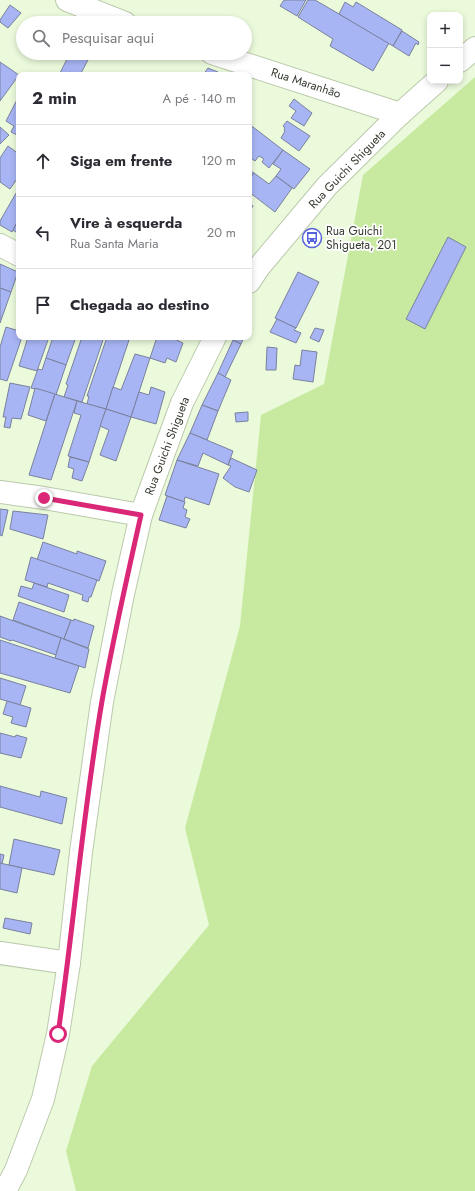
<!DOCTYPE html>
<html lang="pt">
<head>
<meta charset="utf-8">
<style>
	:root { --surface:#fff; --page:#f7f7f7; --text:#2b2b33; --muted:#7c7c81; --line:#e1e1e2 }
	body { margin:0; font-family:Jost,sans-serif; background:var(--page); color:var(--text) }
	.controls { position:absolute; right:12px; top:12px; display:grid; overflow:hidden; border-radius:8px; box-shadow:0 2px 6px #0003 }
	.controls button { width:36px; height:36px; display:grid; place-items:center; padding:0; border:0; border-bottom:1px solid var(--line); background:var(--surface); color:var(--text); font:20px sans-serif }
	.stop { position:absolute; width:12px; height:12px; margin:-9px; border:3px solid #db2777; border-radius:50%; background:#fff }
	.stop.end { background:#db2777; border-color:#fff; box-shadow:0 1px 4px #0008 }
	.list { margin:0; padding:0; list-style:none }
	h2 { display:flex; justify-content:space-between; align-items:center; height:52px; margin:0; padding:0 16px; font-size:17px }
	h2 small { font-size:13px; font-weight:400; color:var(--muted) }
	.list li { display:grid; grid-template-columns:26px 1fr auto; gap:12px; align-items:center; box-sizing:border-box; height:72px; padding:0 16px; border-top:1px solid var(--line) }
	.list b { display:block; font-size:15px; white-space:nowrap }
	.list p { margin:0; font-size:13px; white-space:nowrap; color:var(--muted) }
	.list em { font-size:13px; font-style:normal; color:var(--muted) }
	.icon { flex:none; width:22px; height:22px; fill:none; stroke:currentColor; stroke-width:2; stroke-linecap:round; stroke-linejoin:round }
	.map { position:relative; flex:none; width:475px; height:1191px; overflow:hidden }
	.search { position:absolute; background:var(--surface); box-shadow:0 2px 6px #0003; left:16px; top:16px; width:236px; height:44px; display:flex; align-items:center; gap:10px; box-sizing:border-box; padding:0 14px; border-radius:22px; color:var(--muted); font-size:15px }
	.panel { position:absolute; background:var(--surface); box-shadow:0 2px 6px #0003; left:16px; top:72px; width:236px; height:268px; border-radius:8px }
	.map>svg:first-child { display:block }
	.green { fill:#c7eaa0 }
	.building { fill:#a8b5f4; stroke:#7a819e }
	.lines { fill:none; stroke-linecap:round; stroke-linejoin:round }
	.minor-casing { stroke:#bbcaac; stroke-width:24 }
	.minor { stroke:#fff; stroke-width:22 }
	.route { stroke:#db2777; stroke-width:5 }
	.labels { text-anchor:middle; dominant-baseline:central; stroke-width:3.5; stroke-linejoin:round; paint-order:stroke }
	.street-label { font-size:12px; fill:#353b2f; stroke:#fff }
	.poi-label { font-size:12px; fill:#353b2f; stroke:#fff; text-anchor:start }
</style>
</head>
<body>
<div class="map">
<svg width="475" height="1191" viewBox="0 0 475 1191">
	<rect width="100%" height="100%" fill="#ebfadb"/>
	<!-- green -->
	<path class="green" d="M475,77v1114h-399l-10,-40 26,-85 117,-141 -24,-97 55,-202 21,-211 63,-31 39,-209z"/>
	<!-- building -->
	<g class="building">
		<path d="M284,0h22l-9,16 -17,-10z"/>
		<path d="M308,0h7l74,43 -16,28 -43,-25 3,-7 -35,-22z"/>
		<path d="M345,2l8,5 3,-5 46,28 -9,16 -54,-32z"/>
		<path d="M10,5l11,8 -13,15 -8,-6v-2z"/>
		<path d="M402,31l17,11 -1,3 -2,-2 -7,13 -16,-10z"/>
		<path d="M70,53h9l10,5 -9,17h-21z"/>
		<path d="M0,62l19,13 -19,26z"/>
		<path d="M208,68l10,4 -2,3h-13z"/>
		<path d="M19,96v40l-8,-4 3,-6 -8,-5z"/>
		<path d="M294,99l18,14 -8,13 -13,-8 5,-7 -7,-5z"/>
		<path d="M287,121l23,15 -11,15 -18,-13 4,-7 -1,-1 1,-2 -2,-2z"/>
		<path d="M249,124l34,26 -14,18 -7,-6 2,-3 -5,-3 -4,5 -6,-4z"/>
		<path d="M0,127l9,8 -9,9z"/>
		<path d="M8,146l11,8v22l-9,13 -10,-7v-24z"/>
		<path d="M283,150l27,19 -16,20 -18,-13 5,-7 -8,-5z"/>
		<path d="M249,170l5,3 -5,7z"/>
		<path d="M254,173l15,11 7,-8 16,12 -17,24 -26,-20v-12z"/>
		<path d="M19,188v31l-7,13 -12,-7v-4z"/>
		<path d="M249,203l4,3 -4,6z"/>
		<path d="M19,219v15l-6,-4z"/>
		<path d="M448,237l18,10 -41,82 -19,-10z"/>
		<path d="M0,264l18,8 -7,20 -11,-4z"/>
		<path d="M298,272l21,10 -23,46 -21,-10z"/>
		<path d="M0,288l11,4 -11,31z"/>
		<path d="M277,319l19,9 -2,2 7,3 -5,10 -26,-11z"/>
		<path d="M6,327l13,4v6h3l-15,44 -7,-2v-32z"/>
		<path d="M315,328l9,2 -5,12 -9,-4z"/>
		<path d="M28,337h21l-12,34 -18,-5z"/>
		<path d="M53,337h23l-10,28 -20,-7z"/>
		<path d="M82,337h22l-22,65 -18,-5 4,-12 -2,-1z"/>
		<path d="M107,337h23l-24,72 -19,-5 2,-8h-2z"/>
		<path d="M157,337h13l13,6 -7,19 -9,-4 -2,5 -15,-5z"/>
		<path d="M234,337h10l-3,7 -8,-4z"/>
		<path d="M233,340l8,4 -16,33 -7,-4z"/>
		<path d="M267,347l10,1 -1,22h-10z"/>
		<path d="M302,350l15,2 -4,30 -20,-3 2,-14 5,1z"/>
		<path d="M135,354l15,4 -19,59 -25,-8 7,-22 8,3z"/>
		<path d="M46,358l20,7 -10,30 -25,-7 7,-19 4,1z"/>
		<path d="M218,373l13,7 -13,31 -16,-6z"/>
		<path d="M10,383l20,4 -9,32 -9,-1 -2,10 -6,-1 2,-10h-3z"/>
		<path d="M151,387l14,5 -9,32 -25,-7 8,-25 10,3z"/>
		<path d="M35,388l20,6 -9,27 -18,-6z"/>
		<path d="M55,394l22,7 -26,79 -22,-5z"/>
		<path d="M77,401l29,8 -17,53 -21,-6 13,-41 -7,-2z"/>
		<path d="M202,405l16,6 -11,29 -17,-7z"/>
		<path d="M106,409l25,8 -15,44 -16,-6 9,-25 -9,-4z"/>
		<path d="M248,412v9l-12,1 -1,-9z"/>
		<path d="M190,433l43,18 -5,14 -25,-12 -5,13 -21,-6z"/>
		<path d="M70,457l19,5 -7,19 -10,-3 2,-9 -6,-2z"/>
		<path d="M231,458l26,12 -8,22 -14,-5 -12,-9 8,-12 -3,-1z"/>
		<path d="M177,460l42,14 -10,31 -24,-8 -1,5 -19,-7z"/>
		<path d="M167,496l18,6 -2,6 4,2 -2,7 5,2 -4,9 -27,-8z"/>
		<path d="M0,509l8,1 -6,26 -2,-1z"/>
		<path d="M13,511l35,4 -5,24 -33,-10z"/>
		<path d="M43,542l34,12v-3l29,10 -7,20 -62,-21z"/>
		<path d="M31,557l66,23 -6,17h-2l-1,5 -6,-2 1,-5 -35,-12 -1,4 -22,-7z"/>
		<path d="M34,583l35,12 -5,17 -46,-16 3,-10 11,3z"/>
		<path d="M19,602l52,18 -7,19 -51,-19z"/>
		<path d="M0,616l61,22 -5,17 -44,-15 -1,1 -11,-4z"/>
		<path d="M74,619l20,7 -6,22 -24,-9 7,-19 2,1z"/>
		<path d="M61,638l28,11 -4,19 -30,-10z"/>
		<path d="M0,640l79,26 -9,27 -70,-20z"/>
		<path d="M0,678l26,8 -6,19 -20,-6z"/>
		<path d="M7,701l24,7 -5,19 -15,-4 2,-6 -10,-3z"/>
		<path d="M0,733l15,4 1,-2 11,3 -6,20 -21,-5z"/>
		<path d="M0,786l40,11 1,-6 26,7 -5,26 -62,-17z"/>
		<path d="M14,839l46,11 -6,25 -45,-10z"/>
		<path d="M0,854l4,1 -2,9 -2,-1z"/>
		<path d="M0,863l22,5 -5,25 -17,-4z"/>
		<path d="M5,918l27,5 -2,11 -27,-6z"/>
	</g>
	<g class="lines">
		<defs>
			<g id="minor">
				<path d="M67,0l58,23"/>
				<path d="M212,53l188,61"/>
				<path d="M460,61l15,-13"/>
				<path d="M0,245l19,10"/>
				<path d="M249,282l10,-15 68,-81 73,-72 37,-33"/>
				<path d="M0,492l44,6 97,17"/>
				<path d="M0,953l69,10"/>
				<path d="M5,1191l11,-21 27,-71 15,-65 11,-71 12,-111 21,-150 21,-108 18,-79 41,-112 33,-66"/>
			</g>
		</defs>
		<!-- minor casing -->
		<use href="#minor" class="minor-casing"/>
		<!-- minor -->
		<use href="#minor" class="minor"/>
	</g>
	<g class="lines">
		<!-- route -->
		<path class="route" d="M44,498l97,17c-14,62 -28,124 -39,186 -19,111 -28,222 -44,333"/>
	</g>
	<!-- icons -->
	<defs>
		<symbol id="bus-ring" viewBox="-11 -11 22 22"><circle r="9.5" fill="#fff" stroke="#5763da" stroke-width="1.5"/><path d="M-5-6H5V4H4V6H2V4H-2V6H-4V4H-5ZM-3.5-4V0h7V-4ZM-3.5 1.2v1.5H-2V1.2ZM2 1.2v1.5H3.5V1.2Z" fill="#5763da"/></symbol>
	</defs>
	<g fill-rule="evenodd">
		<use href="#bus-ring" x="301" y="227" width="22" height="22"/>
	</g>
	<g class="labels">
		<!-- street labels -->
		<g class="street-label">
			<text transform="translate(306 83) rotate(18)">Rua Maranhão</text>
			<text transform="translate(347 169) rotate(-46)">Rua Guichi Shigueta</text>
			<text transform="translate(167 446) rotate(-69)">Rua Guichi Shigueta</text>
		</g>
		<!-- poi labels -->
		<g class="poi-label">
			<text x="326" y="231">Rua Guichi<tspan x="326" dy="14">Shigueta, 201</tspan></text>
		</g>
	</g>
</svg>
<div class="controls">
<button>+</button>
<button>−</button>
</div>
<div class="stop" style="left:58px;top:1034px"></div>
<div class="stop end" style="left:44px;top:498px"></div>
<div class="search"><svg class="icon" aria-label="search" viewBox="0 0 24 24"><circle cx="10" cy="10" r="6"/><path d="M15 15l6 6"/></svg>Pesquisar aqui</div>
<section class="panel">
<h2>2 min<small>A pé · 140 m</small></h2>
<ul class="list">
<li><svg class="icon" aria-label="ahead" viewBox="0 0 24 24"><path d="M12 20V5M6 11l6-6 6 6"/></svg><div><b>Siga em frente</b></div><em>120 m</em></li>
<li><svg class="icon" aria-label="left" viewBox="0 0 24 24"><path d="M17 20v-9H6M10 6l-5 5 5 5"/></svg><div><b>Vire à esquerda</b><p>Rua Santa Maria</p></div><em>20 m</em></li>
<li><svg class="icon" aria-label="arrive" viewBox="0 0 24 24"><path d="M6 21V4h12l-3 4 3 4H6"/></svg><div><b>Chegada ao destino</b></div></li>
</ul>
</section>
</div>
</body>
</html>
